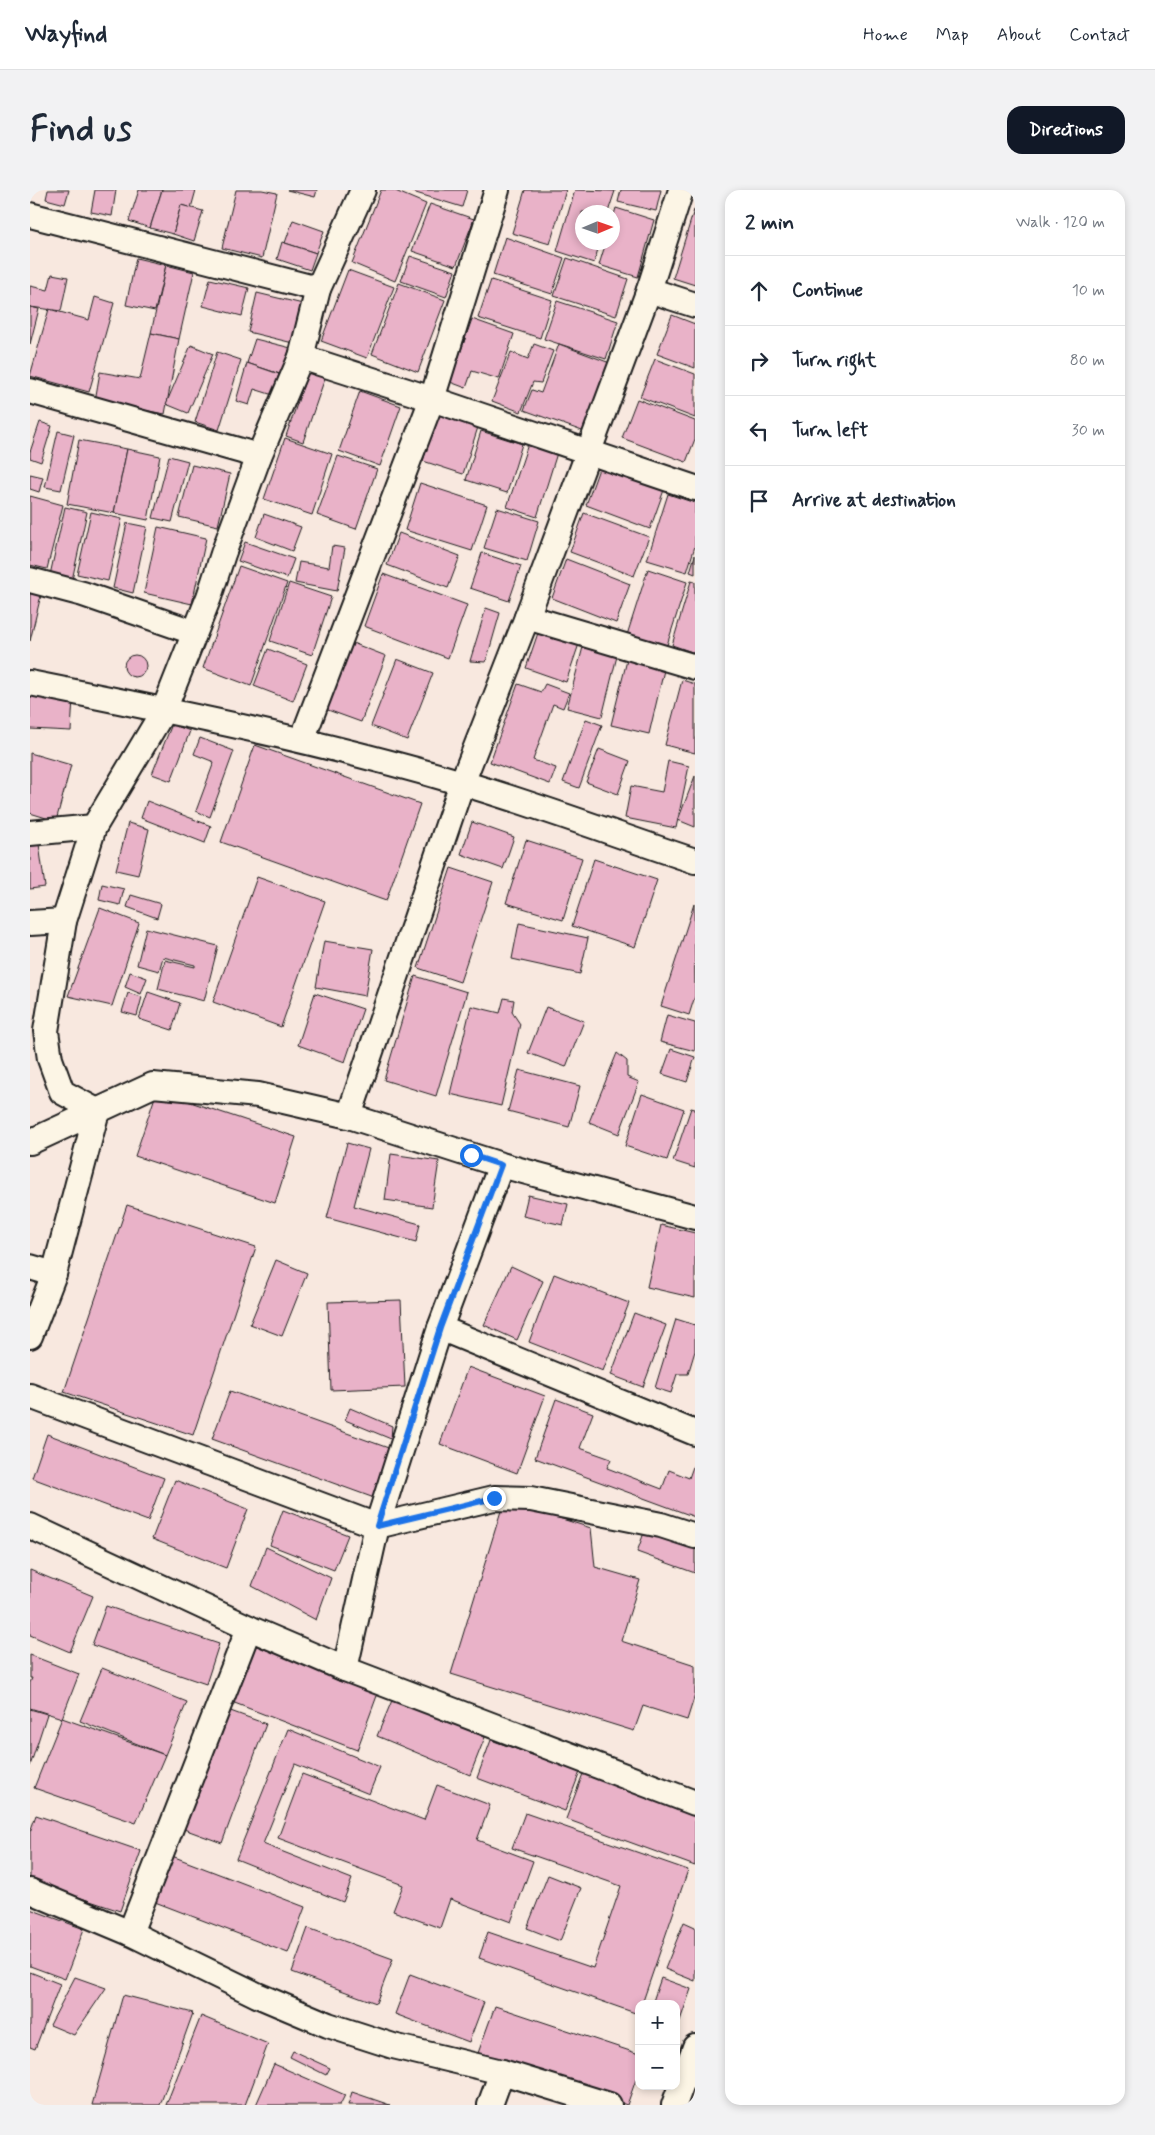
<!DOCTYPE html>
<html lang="en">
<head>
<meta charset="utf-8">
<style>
	:root { --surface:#fff; --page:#f2f2f3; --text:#1f2937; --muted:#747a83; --line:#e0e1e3; --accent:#111827 }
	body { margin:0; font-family:Mynerve,sans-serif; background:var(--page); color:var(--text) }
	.controls { position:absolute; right:15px; bottom:15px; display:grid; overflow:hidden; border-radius:10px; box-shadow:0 2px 8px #0003 }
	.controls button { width:45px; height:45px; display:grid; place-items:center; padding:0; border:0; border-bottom:1px solid var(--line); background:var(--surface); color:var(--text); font:25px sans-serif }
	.compass { position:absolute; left:545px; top:15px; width:45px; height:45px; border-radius:50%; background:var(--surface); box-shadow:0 2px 8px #0003; rotate:88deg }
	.stop { position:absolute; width:15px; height:15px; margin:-11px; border:4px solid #1a73e8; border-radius:50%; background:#fff }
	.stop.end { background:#1a73e8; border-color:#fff; box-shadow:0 1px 5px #0008 }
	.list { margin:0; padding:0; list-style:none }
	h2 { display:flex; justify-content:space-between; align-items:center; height:65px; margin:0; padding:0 20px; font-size:21px }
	h2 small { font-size:16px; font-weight:400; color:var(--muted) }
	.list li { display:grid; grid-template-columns:32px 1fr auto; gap:15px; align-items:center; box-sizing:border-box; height:70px; padding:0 20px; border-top:1px solid var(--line) }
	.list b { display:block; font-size:19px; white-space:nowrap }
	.list em { font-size:16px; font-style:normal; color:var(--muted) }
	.icon { flex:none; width:28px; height:28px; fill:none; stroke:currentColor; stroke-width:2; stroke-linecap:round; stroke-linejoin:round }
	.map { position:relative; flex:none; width:665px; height:1915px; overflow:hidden; border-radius:15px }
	header { display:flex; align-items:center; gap:30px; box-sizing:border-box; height:70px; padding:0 25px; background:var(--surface); border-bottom:1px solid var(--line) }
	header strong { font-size:24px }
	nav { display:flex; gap:28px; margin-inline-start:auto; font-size:18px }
	.intro { display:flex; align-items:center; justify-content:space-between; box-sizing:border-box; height:120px; padding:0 30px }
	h1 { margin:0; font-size:35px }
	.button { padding:12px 22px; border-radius:15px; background:var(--accent); color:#fff; font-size:18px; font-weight:700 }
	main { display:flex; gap:30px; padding:0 30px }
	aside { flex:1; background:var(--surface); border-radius:15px; box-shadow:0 2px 8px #0003 }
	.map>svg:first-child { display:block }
	.building { fill:#e9b2c8; stroke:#1c1c1c }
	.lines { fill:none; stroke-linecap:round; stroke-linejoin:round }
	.street-casing { stroke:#1c1c1c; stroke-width:28 }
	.street { stroke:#fcf5e5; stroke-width:24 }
	.route { stroke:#1a73e8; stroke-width:6 }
</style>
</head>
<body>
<header>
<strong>Wayfind</strong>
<nav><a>Home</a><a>Map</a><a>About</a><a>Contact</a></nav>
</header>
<div class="intro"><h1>Find us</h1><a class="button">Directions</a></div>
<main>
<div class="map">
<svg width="665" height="1915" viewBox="0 0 665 1915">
	<rect width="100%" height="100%" fill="#f8e8df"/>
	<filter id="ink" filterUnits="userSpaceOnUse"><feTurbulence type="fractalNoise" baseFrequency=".02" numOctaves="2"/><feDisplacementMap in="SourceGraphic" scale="10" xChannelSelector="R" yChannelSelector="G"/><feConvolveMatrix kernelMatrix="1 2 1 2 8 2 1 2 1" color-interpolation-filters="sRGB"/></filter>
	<g filter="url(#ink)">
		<!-- building -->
		<g class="building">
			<path d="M18,0h21l-4,14 -19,-5z"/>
			<path d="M65,0h21l-4,26 -21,-4z"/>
			<path d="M109,0h23l-12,38 -21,-7z"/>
			<path d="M132,0h34l-5,18 -10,-3 -8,29 -23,-6z"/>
			<path d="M206,0h26l15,3 -15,65 -40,-10z"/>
			<path d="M257,0h30l-2,7z"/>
			<path d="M351,0h12l33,14 -31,77 -43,-18z"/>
			<path d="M376,0h61l-5,17z"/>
			<path d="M495,0h41l-16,54 -38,-11z"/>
			<path d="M545,0l40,1 -7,21h-26v30h18l-6,21 -37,-12z"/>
			<path d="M591,0h40l-5,21 -38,-9z"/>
			<path d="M400,14l44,15 -18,47 -44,-15z"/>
			<path d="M151,15l22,6 -9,30 -21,-7z"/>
			<path d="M586,18l38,12 -16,57 -39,-12 7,-23h6v-21z"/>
			<path d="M664,20h1v75l-22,-7z"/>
			<path d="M263,30l31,11 -8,22 -31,-10z"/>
			<path d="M475,47l59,21 -12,36 -59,-19z"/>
			<path d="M252,52l34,11 -6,17 -33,-11z"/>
			<path d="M380,66l45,15 -9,26 -45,-16z"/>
			<path d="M106,68l30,7 -11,46 -29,-6z"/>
			<path d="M537,68l61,21 -12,37 -62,-20z"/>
			<path d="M136,75l28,7 -15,67 -28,-6z"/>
			<path d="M318,80l46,17 -27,71 -46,-17z"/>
			<path d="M22,84l16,3 -7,34 -31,-4v-21l18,4z"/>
			<path d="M180,89l39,9 -7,28 -39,-10z"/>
			<path d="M461,90l61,20 -12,38 -62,-20z"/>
			<path d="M369,93l46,17 -27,72 -46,-18z"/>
			<path d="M227,103l46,11 -10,39 -45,-11z"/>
			<path d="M65,107l19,6 -25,89 -59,-16 19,-67 40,11z"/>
			<path d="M527,111l61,20 -12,38 -62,-20z"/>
			<path d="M0,117l9,2 -9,35z"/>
			<path d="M642,125l23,9v44l-38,-14z"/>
			<path d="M442,129l42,15 -15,45 -27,-8 -6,17 -16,-6z"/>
			<path d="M121,143l28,6 -14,75 -70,-13 5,-29 40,7z"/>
			<path d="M225,149l40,10 -6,28 -42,-14z"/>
			<path d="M504,154l19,7 -12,32 -8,-1 -12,30 -29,-11 19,-49 17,7z"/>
			<path d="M529,154l51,19 -25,69 -61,-22 8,-20 9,3z"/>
			<path d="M161,155l22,9 -25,59 -22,-9z"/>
			<path d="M187,162l24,8 -22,70 -24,-8z"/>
			<path d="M625,169l40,15v44l-55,-21z"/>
			<path d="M217,173l32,11 -6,21 -19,-6 -5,16 -13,-4z"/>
			<path d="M279,179l17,6 -23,67 -17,-6z"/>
			<path d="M330,201l41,15 -21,60 -41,-15z"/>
			<path d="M607,209l58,22v18l-9,23 -64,-24z"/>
			<path d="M408,221l41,13 -16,50 -40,-13z"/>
			<path d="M10,232l12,4 -11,36 -11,-4v-6z"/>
			<path d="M28,241l16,4 -13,55 -16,-3z"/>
			<path d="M451,241l41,13 -15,49 -41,-13z"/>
			<path d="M255,248l47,16 -20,61 -48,-16z"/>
			<path d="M49,250l48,9 -13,64 -47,-9z"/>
			<path d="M498,254l29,9 -20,64 -30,-10z"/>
			<path d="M97,259l33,7 -12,64 -34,-7z"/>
			<path d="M139,266l19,5 -16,61 -19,-4z"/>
			<path d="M308,266l39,13 -21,60 -39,-14z"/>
			<path d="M162,275l38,9 -12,52 -39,-9z"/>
			<path d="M570,276l64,24 -14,39 -64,-24z"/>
			<path d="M0,284l13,3 -4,15 -9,-3z"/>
			<path d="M390,293l67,22 -15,46 -67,-21z"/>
			<path d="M638,304l27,9v43l-8,26 -40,-12z"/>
			<path d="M0,306l33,9 -16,64 -17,-4z"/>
			<path d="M35,317l22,5 -15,68 -22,-5z"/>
			<path d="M467,318l42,13 -12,40 -43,-13z"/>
			<path d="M61,322l31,7 -14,62 -31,-7z"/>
			<path d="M554,323l65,24 -15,39 -64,-24z"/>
			<path d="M234,324l37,13 -9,24 -36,-14z"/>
			<path d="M97,333l20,4 -14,66 -20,-5z"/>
			<path d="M128,337l48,11 -14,66 -48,-11z"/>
			<path d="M369,343l61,23 -12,32 -61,-23z"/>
			<path d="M215,352l49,17 -7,19 -49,-17z"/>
			<path d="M302,356l13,2 -8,43 -42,-8 4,-21 30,5z"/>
			<path d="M452,363l39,13 -12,35 -39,-13z"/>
			<path d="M665,365v19l-5,-2z"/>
			<path d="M536,369l64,25 -14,39 -64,-25z"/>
			<path d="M209,376l48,17 -36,103 -48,-18z"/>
			<path d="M618,379l39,13 -21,66 -39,-13z"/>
			<path d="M353,384l84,31 -19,53 -84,-32z"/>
			<path d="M661,391l4,1v71l-23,-8z"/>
			<path d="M259,393l42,14 -19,58 -42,-14z"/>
			<path d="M0,403l11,2 -11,46z"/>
			<path d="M456,418l14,5 -14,49 -16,-1z"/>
			<path d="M510,437l40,14 -14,41 -40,-14z"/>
			<path d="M320,452l36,14 -25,66 -36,-13z"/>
			<path d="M553,457l34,9 -15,61 -35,-9z"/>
			<path d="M238,459l39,15 -14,37 -39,-15z"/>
			<circle cx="105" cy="476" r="11"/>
			<path d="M367,469l36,14 -26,67 -36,-14z"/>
			<path d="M597,470l37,10 -15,64 -38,-9z"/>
			<path d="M652,490l13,4v69l-30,-8z"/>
			<path d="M488,494l23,8 4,-8 24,9 -6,15 -10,-4 -20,56 23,8 -6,16 -60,-22z"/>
			<path d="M0,506l43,2 -2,33 -41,-2z"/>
			<path d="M556,529l16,6 -23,63 -16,-6z"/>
			<path d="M142,534l18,7 -19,50 -19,-7z"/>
			<path d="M170,548l34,13 -24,66 -14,-6 18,-49 -20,-8z"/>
			<path d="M225,555l165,59 -34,97 -165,-59z"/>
			<path d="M569,559l31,12 -12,33 -32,-12z"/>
			<path d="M0,563l41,12 -15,56 -26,-8z"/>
			<path d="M638,571l21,5 -13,62 -51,-10 6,-32 31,6z"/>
			<path d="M665,586v51l-17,-7z"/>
			<path d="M117,611l64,25 -6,17 -64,-25z"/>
			<path d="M442,632l42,15 -11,32 -42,-15z"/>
			<path d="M98,633l21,6 -11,46 -22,-5z"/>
			<path d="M8,647l7,50 -15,2v-51z"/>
			<path d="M496,650l56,18 -19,62 -57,-17z"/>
			<path d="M564,669l63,21 -22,67 -63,-21z"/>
			<path d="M421,678l42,14 -33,100 -42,-14z"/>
			<path d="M227,687l68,24 -44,126 -68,-25z"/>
			<path d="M72,694l22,5 -4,16 -21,-5z"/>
			<path d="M101,705l30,9 -4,14 -30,-11z"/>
			<path d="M664,714l1,92 -6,19 -28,-9z"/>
			<path d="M70,718l39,15 -27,83 -44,-10z"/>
			<path d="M489,733l69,15 -8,36 -68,-15z"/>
			<path d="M116,738l72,18 -14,55 -46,-12 7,-29 30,7v-2l-32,-8 -4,14 -22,-6z"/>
			<path d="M294,751l49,8 -8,47 -49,-9z"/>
			<path d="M100,782l17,6 -6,16 -16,-7z"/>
			<path d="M385,786l52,16 -31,104 -52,-16z"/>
			<path d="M118,802l32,11 -8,27 -33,-11z"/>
			<path d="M98,803l14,4 -5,19 -15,-4z"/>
			<path d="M285,803l48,16 -18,53 -47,-17z"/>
			<path d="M474,808l10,2 -2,12 8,12 -19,82 -51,-12 21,-88 29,7z"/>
			<path d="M516,817l38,14 -18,46 -38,-14z"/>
			<path d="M637,825l28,8v28l-35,-9z"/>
			<path d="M641,859l24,8 -8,25 -25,-8z"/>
			<path d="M587,863l10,8v16l12,5 -20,52 -30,-12z"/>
			<path d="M489,880l61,16 -11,41 -61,-16z"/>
			<path d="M127,901l139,46 -21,66 -140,-47z"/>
			<path d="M612,904l42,15 -17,51 -42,-14z"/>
			<path d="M661,918l4,1v59l-22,-7z"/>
			<path d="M317,953l22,6 -15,57 66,18 -4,18 -89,-24z"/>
			<path d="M361,964l48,7 -7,46 -47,-7z"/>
			<path d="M498,1005l40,9 -5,21 -40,-9z"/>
			<path d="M97,1015l129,42 -63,188 -129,-43z"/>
			<path d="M631,1035l34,8v65l-48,-11z"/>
			<path d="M246,1070l31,13 -25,63 -32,-12z"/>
			<path d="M481,1076l32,15 -26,59 -33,-15z"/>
			<path d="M524,1084l75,29 -26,68 -74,-29z"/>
			<path d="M371,1110l4,87 -74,3 -3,-88z"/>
			<path d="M604,1123l32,12 -23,62 -32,-12z"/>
			<path d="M646,1129l19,6v26l-7,23h-11l-6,19 -16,-5z"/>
			<path d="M438,1177l77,29 -28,77 -77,-29z"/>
			<path d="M200,1201l164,59 -17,49 -165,-60z"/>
			<path d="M526,1209l37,14 -13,35 31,11 -4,9 55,21 7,-19 20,8 6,-17v56l-160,-59z"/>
			<path d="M320,1218l42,18 -1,13 -46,-19z"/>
			<path d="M17,1244l117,44 -16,43 -116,-43z"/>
			<path d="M145,1290l73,29 -22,59 -74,-29z"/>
			<path d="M474,1311l87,27 4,39 45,13 -19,61 74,24v30l-8,25 -44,-14 -9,25 -183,-57z"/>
			<path d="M253,1320l65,25 -14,35 -64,-25z"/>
			<path d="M615,1340l50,17v26l-58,-21z"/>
			<path d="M236,1357l65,31 -15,42 -64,-34z"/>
			<path d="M0,1380l63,26 -23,56 -40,-17z"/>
			<path d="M76,1416l113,38 -13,40 -114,-39z"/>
			<path d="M224,1455l124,48 -21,57 -125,-48z"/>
			<path d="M0,1465l49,19 -17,44 -32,-10v-25l2,-5h-2z"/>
			<path d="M72,1478l85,34 -22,53 -85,-34z"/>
			<path d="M363,1508l92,39 -15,38 -93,-39z"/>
			<path d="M0,1519l17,5 -17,52z"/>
			<path d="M195,1519l41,15 -44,119 -41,-15z"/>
			<path d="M32,1528l103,37 -29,68 -102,-35z"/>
			<path d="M258,1539l92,38 -11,27 -74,-30 -32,80 89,35 -9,23 -107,-43z"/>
			<path d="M461,1550l89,32 -15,39 -88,-33z"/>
			<path d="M554,1581l111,41v54l-129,-47z"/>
			<path d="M272,1584l122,46 13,-35 53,20 -13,35 56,21 -22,61 -61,-23 -10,29 -47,-17 10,-26 -125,-47z"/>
			<path d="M495,1623l163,57 -46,134h-3l-1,10 -159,-56 9,-26 105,36 28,-82 -109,-38z"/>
			<path d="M6,1625l105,36 -21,60 -90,-30v-49z"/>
			<path d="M142,1666l133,51 -17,46 -133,-51z"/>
			<path d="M518,1685l33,13 -21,53 -33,-13z"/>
			<path d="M0,1719l54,20 -19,50 -35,-13z"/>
			<path d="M654,1732l11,5v54l-30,-12z"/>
			<path d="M278,1738l85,31 -17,44 -84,-31z"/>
			<path d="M0,1782l30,12 -25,65 -5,-2z"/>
			<path d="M380,1784l74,28 -15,40 -74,-28z"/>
			<path d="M45,1787l31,11 -32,47 -24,-10z"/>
			<path d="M631,1788l30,11 -15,43v-28h-24z"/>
			<path d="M93,1805l70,18 -33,92h-68z"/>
			<path d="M465,1816l144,48v17l-12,34 -150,-49z"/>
			<path d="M171,1826l67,28 -23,61h-79z"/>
			<path d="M263,1861l37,17 -4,7 -36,-18z"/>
			<path d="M244,1874l71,31 -5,10h-84z"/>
			<path d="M322,1902l38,13h-42z"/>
		</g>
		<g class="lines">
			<defs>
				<g id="street">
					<path d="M0,25l288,74"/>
					<path d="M619,100l46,15"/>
					<path d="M271,167l131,42 263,89"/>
					<path d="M0,201l229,65"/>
					<path d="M0,390l53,14 110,38"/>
					<path d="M497,427l168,50"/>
					<path d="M0,493c145,29 290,58 432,100 78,23 155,52 233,78"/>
					<path d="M272,550l130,-341 65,-209"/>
					<path d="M0,643l64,-6"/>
					<path d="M0,733l34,-2"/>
					<path d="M319,926l113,-333 65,-166 122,-327 32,-100"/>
					<path d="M0,952l123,-57 105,10 91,21 152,49 194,52"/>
					<path d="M0,1077l24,7"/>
					<path d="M410,1138l255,105"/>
					<path d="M0,1146l24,-62 43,-163 -35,-19 -12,-33 -4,-28 18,-110 30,-94 70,-117 45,-113 14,-43 36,-98 42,-99 17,-68 45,-99"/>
					<path d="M0,1206l347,130 117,-28 37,1 130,26 34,11"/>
					<path d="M0,1336l219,102 96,41 350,134"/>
					<path d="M315,1479l32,-143 63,-198 61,-163"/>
					<path d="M0,1701l100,42 127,62 71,30 65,21 109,26 107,33"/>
					<path d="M100,1743l119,-305"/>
					<path d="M460,1915l12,-33"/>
					<path d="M644,1915l21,-58"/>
				</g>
			</defs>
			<!-- street casing -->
			<use href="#street" class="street-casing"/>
			<!-- street -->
			<use href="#street" class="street"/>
		</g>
	</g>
	<g class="lines" filter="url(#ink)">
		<!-- route -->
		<path class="route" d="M441,965l30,10 -61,163 -63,198 117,-28"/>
	</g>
</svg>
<div class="controls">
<button>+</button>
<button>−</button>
</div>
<svg class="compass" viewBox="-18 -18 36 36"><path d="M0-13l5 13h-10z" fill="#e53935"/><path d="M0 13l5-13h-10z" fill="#747a83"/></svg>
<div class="stop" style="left:441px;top:965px"></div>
<div class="stop end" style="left:464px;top:1308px"></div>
</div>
<aside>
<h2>2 min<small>Walk · 120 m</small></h2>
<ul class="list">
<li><svg class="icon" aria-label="ahead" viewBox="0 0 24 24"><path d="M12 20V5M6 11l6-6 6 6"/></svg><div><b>Continue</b></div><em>10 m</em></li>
<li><svg class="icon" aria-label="right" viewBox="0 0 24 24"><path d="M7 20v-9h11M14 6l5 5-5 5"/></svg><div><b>Turn right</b></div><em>80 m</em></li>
<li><svg class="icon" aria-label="left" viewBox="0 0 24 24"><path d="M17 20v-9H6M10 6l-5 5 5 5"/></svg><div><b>Turn left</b></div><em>30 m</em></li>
<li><svg class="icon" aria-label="arrive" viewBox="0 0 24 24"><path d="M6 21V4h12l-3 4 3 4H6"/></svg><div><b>Arrive at destination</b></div></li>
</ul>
</aside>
</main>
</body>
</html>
